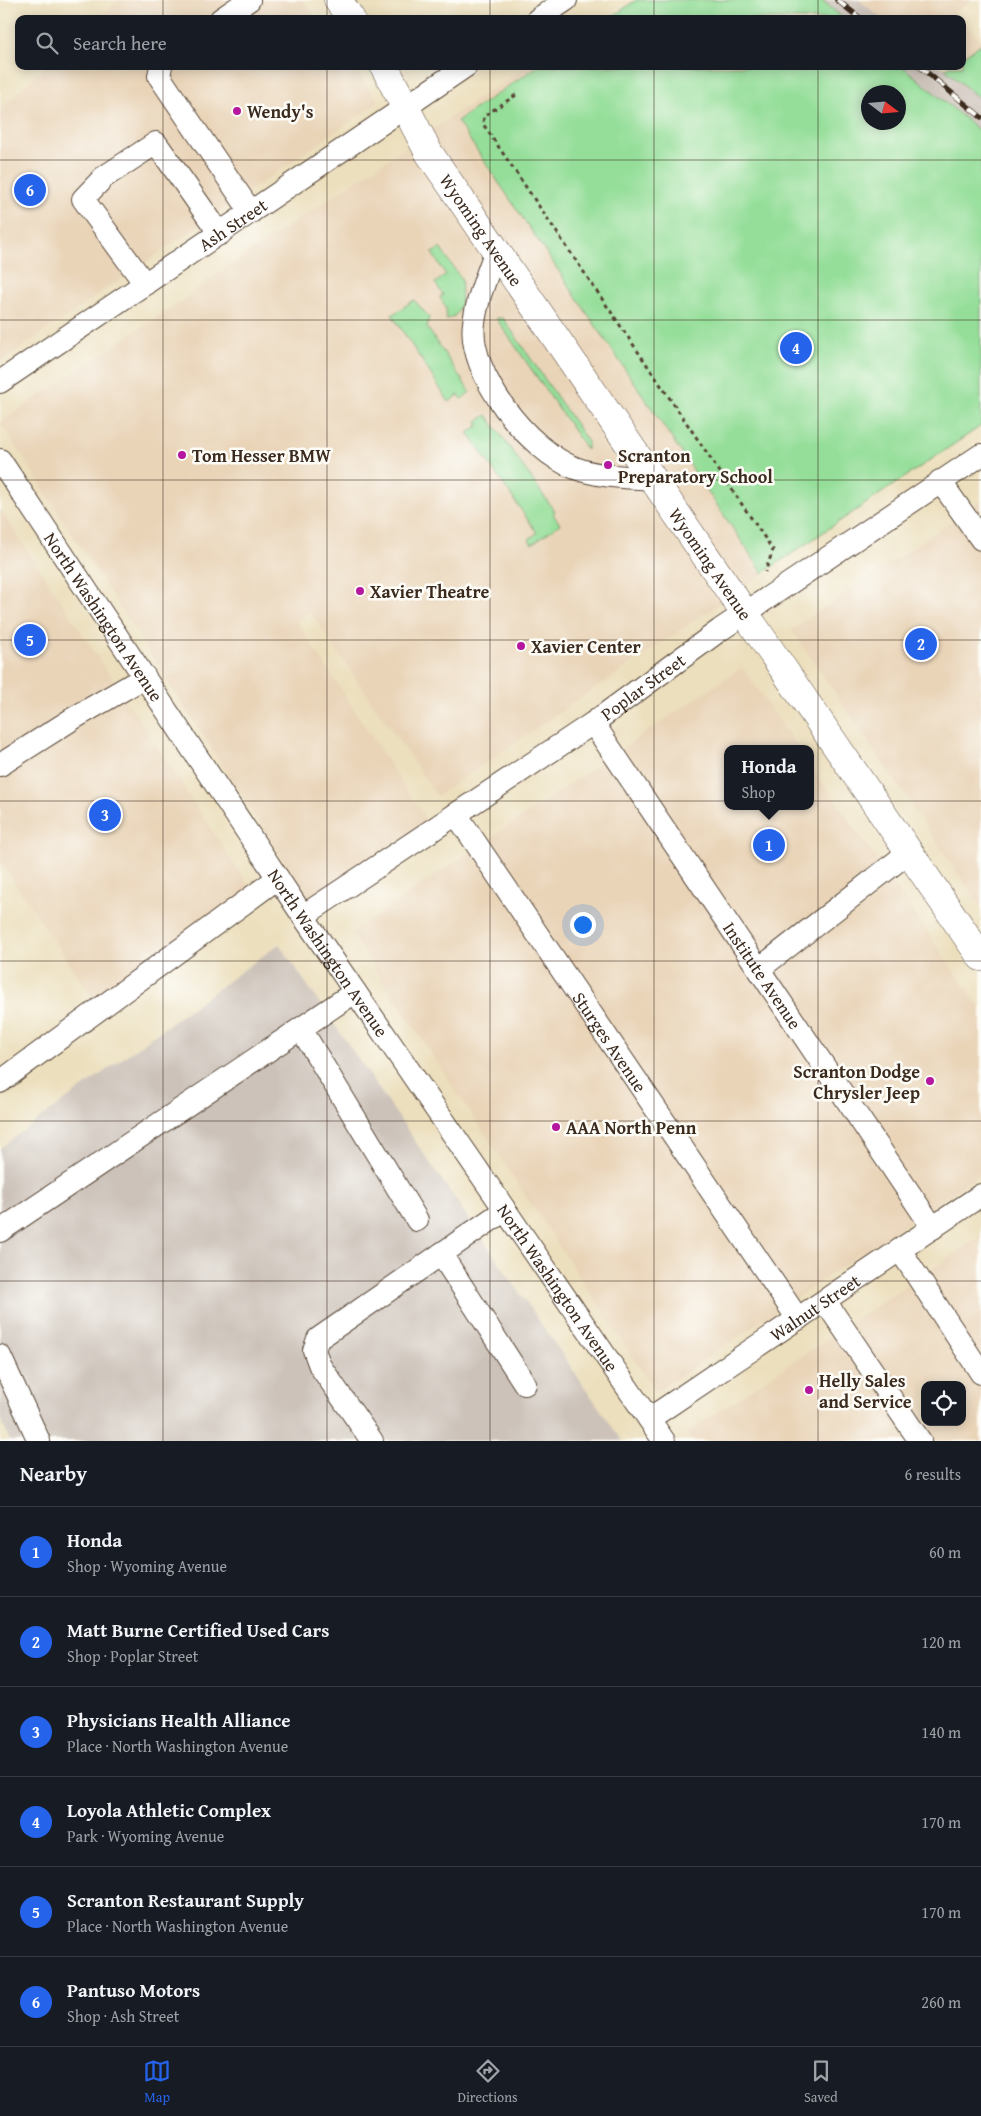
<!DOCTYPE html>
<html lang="en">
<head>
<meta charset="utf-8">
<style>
	:root { --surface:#171b24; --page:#20242c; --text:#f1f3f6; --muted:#9ea1a6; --line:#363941; --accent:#2563eb }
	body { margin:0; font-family:"Gentium Book Plus",serif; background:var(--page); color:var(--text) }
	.controls { position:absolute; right:15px; bottom:15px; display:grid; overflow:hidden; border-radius:10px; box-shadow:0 2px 12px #0003 }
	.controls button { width:45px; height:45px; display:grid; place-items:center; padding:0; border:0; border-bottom:1px solid var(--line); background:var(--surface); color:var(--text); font:25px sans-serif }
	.compass { position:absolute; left:861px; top:85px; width:45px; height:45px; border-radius:50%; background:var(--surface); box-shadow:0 2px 12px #0003; rotate:106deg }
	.you { position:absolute; left:582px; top:924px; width:18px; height:18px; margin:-12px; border:4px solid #fff; border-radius:50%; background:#1a73e8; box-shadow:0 0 0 8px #1a73e833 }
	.badge { display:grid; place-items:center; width:32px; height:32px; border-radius:50%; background:var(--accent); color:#fff; font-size:16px; font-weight:700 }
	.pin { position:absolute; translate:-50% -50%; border:2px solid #fff; box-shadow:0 1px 5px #0006 }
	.popup { position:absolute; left:724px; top:745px; width:90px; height:65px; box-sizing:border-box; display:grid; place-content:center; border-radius:10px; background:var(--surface); filter:drop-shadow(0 1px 4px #0005); font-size:16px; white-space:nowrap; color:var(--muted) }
	.popup b { font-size:19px; color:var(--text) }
	.popup::after { content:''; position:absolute; left:50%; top:100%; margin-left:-10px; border:10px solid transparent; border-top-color:var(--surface) }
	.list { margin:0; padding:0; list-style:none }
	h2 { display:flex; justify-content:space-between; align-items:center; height:65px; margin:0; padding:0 20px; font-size:21px }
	h2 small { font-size:16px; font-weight:400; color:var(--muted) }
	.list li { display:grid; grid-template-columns:32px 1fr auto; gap:15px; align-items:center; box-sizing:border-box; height:90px; padding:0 20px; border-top:1px solid var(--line) }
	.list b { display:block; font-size:19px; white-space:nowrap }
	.list p { margin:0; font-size:16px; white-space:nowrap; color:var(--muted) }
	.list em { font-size:16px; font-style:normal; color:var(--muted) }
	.icon { flex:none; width:28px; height:28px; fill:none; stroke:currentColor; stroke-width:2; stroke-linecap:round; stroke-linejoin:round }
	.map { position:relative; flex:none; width:981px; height:1441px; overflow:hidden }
	.search { position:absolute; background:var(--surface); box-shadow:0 2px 12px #0003; left:15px; right:15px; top:15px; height:55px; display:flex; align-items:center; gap:12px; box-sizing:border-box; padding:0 18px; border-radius:10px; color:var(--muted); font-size:19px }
	.sheet { height:605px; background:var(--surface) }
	nav { display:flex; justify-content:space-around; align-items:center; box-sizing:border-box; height:70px; border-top:1px solid var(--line); background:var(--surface); font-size:14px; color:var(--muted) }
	nav a { display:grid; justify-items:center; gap:2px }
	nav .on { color:var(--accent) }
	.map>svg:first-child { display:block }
	.built { fill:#e9d4b8; fill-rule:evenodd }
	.industrial { fill:#ccc2b9 }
	.green { fill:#94de99; stroke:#68845c; fill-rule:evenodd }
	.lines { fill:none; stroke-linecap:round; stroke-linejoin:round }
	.minor-casing { stroke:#564536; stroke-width:24 }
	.major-casing { stroke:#564536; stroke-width:29 }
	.path { stroke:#564536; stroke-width:3; stroke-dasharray:4 4; stroke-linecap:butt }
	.minor { stroke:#fff; stroke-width:22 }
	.major { stroke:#fff; stroke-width:28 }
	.rail-casing { stroke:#3b2a1e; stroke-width:5.5 }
	.rail { stroke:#fdfcf7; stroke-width:4; stroke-dasharray:11; stroke-linecap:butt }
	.grid { fill:none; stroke:#3b2a1e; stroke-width:1; stroke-opacity:0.55 }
	.poi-dot { fill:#b5179e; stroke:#fdfcf7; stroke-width:2 }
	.labels { text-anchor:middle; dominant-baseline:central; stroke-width:5; stroke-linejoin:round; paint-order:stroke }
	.poi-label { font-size:18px; font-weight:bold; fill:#3b2a1e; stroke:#fdfcf7; text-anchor:start }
	.street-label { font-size:18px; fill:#3b2a1e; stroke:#fdfcf7 }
</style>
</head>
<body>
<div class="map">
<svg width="981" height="1441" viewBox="0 0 981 1441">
	<rect width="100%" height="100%" fill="#fdfcf7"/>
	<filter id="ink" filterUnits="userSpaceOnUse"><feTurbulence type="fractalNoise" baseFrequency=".02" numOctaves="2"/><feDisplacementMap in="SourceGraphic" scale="10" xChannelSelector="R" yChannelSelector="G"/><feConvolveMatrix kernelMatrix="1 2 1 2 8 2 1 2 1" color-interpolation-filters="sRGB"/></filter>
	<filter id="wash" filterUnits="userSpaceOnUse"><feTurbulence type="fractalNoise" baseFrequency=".0096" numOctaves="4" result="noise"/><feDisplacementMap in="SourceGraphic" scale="20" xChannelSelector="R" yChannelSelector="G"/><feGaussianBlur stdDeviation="1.12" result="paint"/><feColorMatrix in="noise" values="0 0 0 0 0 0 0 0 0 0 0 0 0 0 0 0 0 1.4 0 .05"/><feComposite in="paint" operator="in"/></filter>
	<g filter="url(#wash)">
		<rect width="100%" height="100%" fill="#ecdfbd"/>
		<!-- built -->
		<g class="built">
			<path d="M119,0h184l14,19h-219z"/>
			<path d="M859,0h113l-17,12 5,7h-78z"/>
			<path d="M962,21l19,19v4l-19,13z"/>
			<path d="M46,66h306l27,36 -379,260v-253z"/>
			<path d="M527,66h375l79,66v293l-544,371 -127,-184 -13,10 131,201 -119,77 -309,-478 185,-123 50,-37zM868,92h30v30h-30z"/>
			<path d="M981,501v406l-189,-277z"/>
			<path d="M0,509l254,385 -156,112 -98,-145z"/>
			<path d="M742,667l57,82h-71v57h82v-41l171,244v165l-325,218 -305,-459z"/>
			<path d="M981,1236v205h-289l-6,-8zM925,1385h37v37h-37z"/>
		</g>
		<!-- industrial -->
		<g class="industrial">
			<path d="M822,0h37l23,19h-38z"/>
			<path d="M902,66h39l4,3 36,31v32z"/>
			<path d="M279,944l343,497h-612l-10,-23v-270z"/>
		</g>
		<!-- green -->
		<g class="green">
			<path d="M636,0h186l22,19h-235z"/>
			<path d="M981,44v56l-36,-31 5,-3h12v-9z"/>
			<path d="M538,66h364l79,66v294l-218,147 -306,-452zM868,92h30v30h-30z"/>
			<path d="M440,248l22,32c-1,14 2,38 -16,39v-11l-6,-11 3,-2 -8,-12 11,-8 -14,-22z"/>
			<path d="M414,300l15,17 -2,10 43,65 -8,7 -3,-4 -10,7 -57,-87z"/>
			<path d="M496,318h7l85,124 -1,8z"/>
			<path d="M487,415l68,97 -2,2 7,10 -28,20 -3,-5 8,-6 -69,-100 11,-8 -2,-4z"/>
		</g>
	</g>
	<g filter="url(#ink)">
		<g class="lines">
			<defs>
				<g id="minor">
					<path d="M221,19l28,-19"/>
					<path d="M538,19l28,-19"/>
					<path d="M161,66l-2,10 92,136"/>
					<path d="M496,250c-8,23 -19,48 -22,73 -7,50 55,128 101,145 24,9 53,9 79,11"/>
					<path d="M145,284l-62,-85 21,-22 52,-34 64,91"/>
					<path id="s1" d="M0,382l466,-316"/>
					<path id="s2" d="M0,460l303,456 361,525"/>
					<path d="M940,481l41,58"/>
					<path id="s3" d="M593,723l340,505"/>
					<path d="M0,765l74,-47 71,-41"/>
					<path id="s4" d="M456,814l342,505"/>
					<path id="s5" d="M303,916l290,-193 127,-93 261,-175"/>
					<path d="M759,969l150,-117"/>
					<path d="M301,1029l116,191"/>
					<path d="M0,1082l278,-204"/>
					<path d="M0,1231l355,-239"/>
					<path d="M900,1250l81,123"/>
					<path d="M441,1254l84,130"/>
					<path d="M825,1301l95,140"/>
					<path d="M0,1356l39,85"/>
					<path id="s6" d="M649,1419l332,-224"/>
					<path d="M372,1441l-52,-75 -6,-16 4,-11 187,-129"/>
				</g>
				<g id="major">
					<path d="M338,0l13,19"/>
					<path id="s7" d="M384,66l45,87 552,804"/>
				</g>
			</defs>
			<!-- minor casing -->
			<use href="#minor" class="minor-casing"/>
			<!-- major casing -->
			<use href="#major" class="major-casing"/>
			<!-- path -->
			<path class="path" d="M516,95l-32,21 -1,8 290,426 -8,22"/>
			<!-- minor -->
			<use href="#minor" class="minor"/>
			<!-- major -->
			<use href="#major" class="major"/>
			<defs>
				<g id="rail">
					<path d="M837,0l24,19"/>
					<path d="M919,66l62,51"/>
				</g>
			</defs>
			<!-- rail casing -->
			<use href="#rail" class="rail-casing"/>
			<!-- rail -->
			<use href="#rail" class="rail"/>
		</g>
	</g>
	<!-- grid -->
	<path class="grid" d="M163,0v19M327,0v19M490,0v19M654,0v19M818,0v19M163,66v1375M327,66v1375M490,66v1375M654,66v1375M818,66v1375M0,160h981M0,320h981M0,480h981M0,640h981M0,801h981M0,961h981M0,1121h981M0,1281h981"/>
	<!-- markers -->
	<g class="poi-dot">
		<circle cx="237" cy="111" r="5"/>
		<circle cx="182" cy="455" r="5"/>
		<circle cx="608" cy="465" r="5"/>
		<circle cx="360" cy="591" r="5"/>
		<circle cx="521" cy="646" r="5"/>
		<circle cx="930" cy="1081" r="5"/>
		<circle cx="556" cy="1127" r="5"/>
		<circle cx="809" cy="1390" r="5"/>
	</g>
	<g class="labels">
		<!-- poi labels -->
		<g class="poi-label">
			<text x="247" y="111">Wendy's</text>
			<text x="192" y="455">Tom Hesser BMW</text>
			<text x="618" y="455">Scranton<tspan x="618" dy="21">Preparatory School</tspan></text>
			<text x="370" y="591">Xavier Theatre</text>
			<text x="531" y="646">Xavier Center</text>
			<text x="920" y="1071" text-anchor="end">Scranton Dodge<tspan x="920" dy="21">Chrysler Jeep</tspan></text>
			<text x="566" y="1127">AAA North Penn</text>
			<text x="819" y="1380">Helly Sales<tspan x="819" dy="21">and Service</tspan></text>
		</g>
		<!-- street labels -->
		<g class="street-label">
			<text stroke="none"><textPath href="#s1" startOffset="281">Ash Street</textPath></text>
			<text stroke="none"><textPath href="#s7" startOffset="191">Wyoming Avenue</textPath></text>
			<text stroke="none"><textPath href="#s7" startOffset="596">Wyoming Avenue</textPath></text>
			<text stroke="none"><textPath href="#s2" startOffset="188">North Washington Avenue</textPath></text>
			<text stroke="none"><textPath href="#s5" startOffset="410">Poplar Street</textPath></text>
			<text stroke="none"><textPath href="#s2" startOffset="592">North Washington Avenue</textPath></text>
			<text stroke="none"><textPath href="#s3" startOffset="304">Institute Avenue</textPath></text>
			<text stroke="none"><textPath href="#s4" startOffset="275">Sturges Avenue</textPath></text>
			<text stroke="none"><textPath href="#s2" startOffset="998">North Washington Avenue</textPath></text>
			<text stroke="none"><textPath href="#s6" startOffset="200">Walnut Street</textPath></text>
		</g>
	</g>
</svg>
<div class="controls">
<button><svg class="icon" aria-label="locate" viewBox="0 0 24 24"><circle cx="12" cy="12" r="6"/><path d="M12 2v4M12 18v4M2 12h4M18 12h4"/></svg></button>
</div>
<svg class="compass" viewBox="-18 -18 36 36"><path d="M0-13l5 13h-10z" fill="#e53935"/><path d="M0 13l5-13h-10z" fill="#9ea1a6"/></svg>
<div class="you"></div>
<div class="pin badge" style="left:769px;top:845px">1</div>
<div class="popup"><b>Honda</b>Shop</div>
<div class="pin badge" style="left:921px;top:644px">2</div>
<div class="pin badge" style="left:105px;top:815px">3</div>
<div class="pin badge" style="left:796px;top:348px">4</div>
<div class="pin badge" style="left:30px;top:640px">5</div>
<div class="pin badge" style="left:30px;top:190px">6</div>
<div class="search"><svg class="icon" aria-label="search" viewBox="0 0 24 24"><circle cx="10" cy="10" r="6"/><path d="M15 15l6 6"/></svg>Search here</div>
</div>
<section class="sheet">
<h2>Nearby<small>6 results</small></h2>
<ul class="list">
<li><span class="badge">1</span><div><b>Honda</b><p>Shop · Wyoming Avenue</p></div><em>60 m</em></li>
<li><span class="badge">2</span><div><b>Matt Burne Certified Used Cars</b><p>Shop · Poplar Street</p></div><em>120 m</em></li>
<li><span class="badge">3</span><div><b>Physicians Health Alliance</b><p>Place · North Washington Avenue</p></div><em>140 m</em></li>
<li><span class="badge">4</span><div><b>Loyola Athletic Complex</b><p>Park · Wyoming Avenue</p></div><em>170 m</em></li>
<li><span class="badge">5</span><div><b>Scranton Restaurant Supply</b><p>Place · North Washington Avenue</p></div><em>170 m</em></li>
<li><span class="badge">6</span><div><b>Pantuso Motors</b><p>Shop · Ash Street</p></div><em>260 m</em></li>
</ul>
</section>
<nav>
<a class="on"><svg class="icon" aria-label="map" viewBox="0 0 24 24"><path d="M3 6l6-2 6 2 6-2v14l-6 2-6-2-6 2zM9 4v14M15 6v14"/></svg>Map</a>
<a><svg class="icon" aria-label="directions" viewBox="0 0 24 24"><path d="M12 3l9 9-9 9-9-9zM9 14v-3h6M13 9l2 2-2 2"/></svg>Directions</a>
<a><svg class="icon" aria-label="saved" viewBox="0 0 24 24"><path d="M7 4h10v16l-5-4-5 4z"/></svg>Saved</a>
</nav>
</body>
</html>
